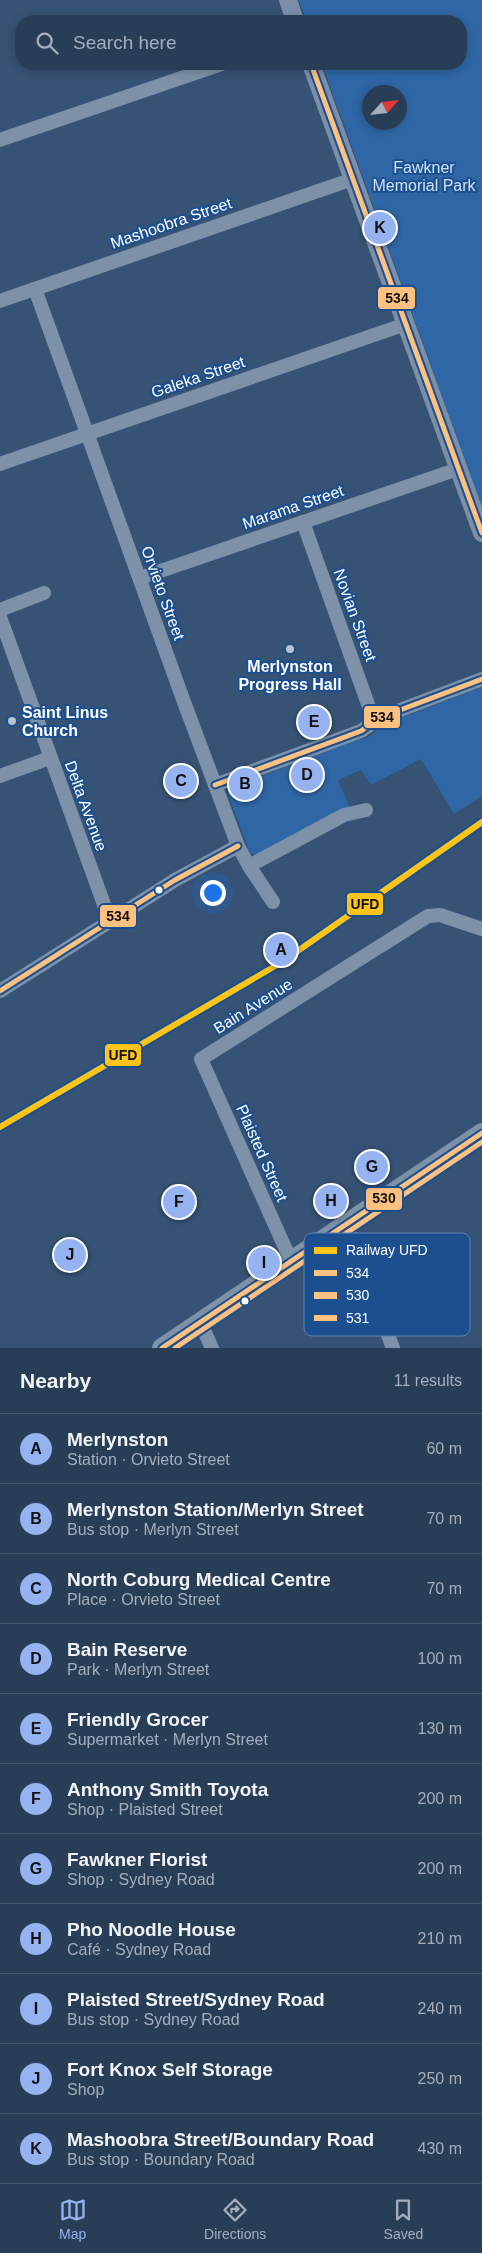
<!DOCTYPE html>
<html lang="en">
<head>
<meta charset="utf-8">
<style>
	:root { --surface:#283e57; --page:#30455d; --text:#f1f3f6; --muted:#a5aeba; --line:#44576d; --accent:#95b2f1 }
	body { margin:0; font-family:Arial,sans-serif; background:var(--page); color:var(--text) }
	.compass { position:absolute; left:362px; top:85px; width:45px; height:45px; border-radius:50%; background:var(--surface); box-shadow:0 2px 8px #0003; rotate:63deg }
	.you { position:absolute; left:212px; top:892px; width:18px; height:18px; margin:-12px; border:4px solid #fff; border-radius:50%; background:#1a73e8; box-shadow:0 0 0 8px #1a73e833 }
	.badge { display:grid; place-items:center; width:32px; height:32px; border-radius:50%; background:var(--accent); color:#111; font-size:16px; font-weight:700 }
	.pin { position:absolute; translate:-50% -50%; border:2px solid #fff; box-shadow:0 1px 5px #0006 }
	.list { margin:0; padding:0; list-style:none }
	h2 { display:flex; justify-content:space-between; align-items:center; height:65px; margin:0; padding:0 20px; font-size:21px }
	h2 small { font-size:16px; font-weight:400; color:var(--muted) }
	.list li { display:grid; grid-template-columns:32px 1fr auto; gap:15px; align-items:center; box-sizing:border-box; height:70px; padding:0 20px; border-top:1px solid var(--line) }
	.list b { display:block; font-size:19px; white-space:nowrap }
	.list p { margin:0; font-size:16px; white-space:nowrap; color:var(--muted) }
	.list em { font-size:16px; font-style:normal; color:var(--muted) }
	.icon { flex:none; width:28px; height:28px; fill:none; stroke:currentColor; stroke-width:2; stroke-linecap:round; stroke-linejoin:round }
	.map { position:relative; flex:none; width:482px; height:1348px; overflow:hidden }
	.search { position:absolute; background:var(--surface); box-shadow:0 2px 8px #0003; left:15px; right:15px; top:15px; height:55px; display:flex; align-items:center; gap:12px; box-sizing:border-box; padding:0 18px; border-radius:20px; color:var(--muted); font-size:19px }
	.sheet { height:835px; background:var(--surface) }
	nav { display:flex; justify-content:space-around; align-items:center; box-sizing:border-box; height:70px; border-top:1px solid var(--line); background:var(--surface); font-size:14px; color:var(--muted) }
	nav a { display:grid; justify-items:center; gap:2px }
	nav .on { color:var(--accent) }
	.map>svg:first-child { display:block }
	.green { fill:#2f66a5; fill-rule:evenodd }
	.lines { fill:none; stroke-linecap:round; stroke-linejoin:round }
	.minor { stroke:#7d92a8; stroke-width:14 }
	.major { stroke:#7d8ea7; stroke-width:18 }
	.highway { stroke:#7e92a7; stroke-width:20 }
	.bus-1-casing { stroke:#1b4f8f; stroke-width:9 }
	.bus-2-casing { stroke:#1b4f8f; stroke-width:9 }
	.bus-3-casing { stroke:#1b4f8f; stroke-width:9 }
	.bus-1 { stroke:#ffc080; stroke-width:5 }
	.bus-2 { stroke:#ffc080; stroke-width:5 }
	.bus-3 { stroke:#ffc080; stroke-width:5 }
	.rail-1-casing { stroke:#1b4f8f; stroke-width:10 }
	.rail-1 { stroke:#ffc41a; stroke-width:6 }
	.poi-dot { fill:#b9c2ce; stroke:#1b4f8f; stroke-width:2 }
	.bus-dot { fill:#fff; stroke:#1b4f8f; stroke-width:2 }
	.labels { text-anchor:middle; dominant-baseline:central; stroke-width:4; stroke-linejoin:round; paint-order:stroke }
	.park-label { font-size:16px; fill:#cfe3fa; stroke:#1b4f8f }
	.street-label { font-size:16px; fill:#fff; stroke:#1b4f8f }
	.poi-label { font-size:16px; font-weight:bold; fill:#fff; stroke:#1b4f8f }
	.key { fill:#1b4f8f; stroke:#5f84b1; stroke-width:1 }
	.key-label { font-size:14px; fill:#fff }
	.line-badge { stroke:#1b4f8f; stroke-width:2 }
	.pale-badge-label { font-size:14px; text-anchor:middle; font-weight:bold; fill:#111 }
</style>
</head>
<body>
<div class="map">
<svg width="482" height="1348" viewBox="0 0 482 1348">
	<rect width="100%" height="100%" fill="#365274"/>
	<!-- green -->
	<g class="green">
		<path d="M299,0h183v507l-160,-443h139v-43h-155zM370,92h30v30h-30z"/>
		<path d="M482,687v109l-28,18 -33,-55 -50,26 -10,-15 -23,10 12,28 -91,48 -9,-3 -22,-59v-7l7,-4 8,1 107,-43c15,-1 23,-5 32,-16z"/>
	</g>
	<g class="lines">
		<!-- minor -->
		<g class="minor">
			<path d="M0,140l222,-76"/>
			<path d="M35,289l149,413 54,144 11,20 24,36"/>
			<path d="M0,301l353,-122"/>
			<path d="M0,464l406,-140"/>
			<path d="M303,522l71,199"/>
			<path d="M140,578l318,-109"/>
			<path d="M0,610l44,-17"/>
			<path d="M0,617l110,304"/>
			<path d="M0,776l50,-18"/>
			<path d="M215,785l146,-54 18,-13 103,-39"/>
			<path d="M249,866l95,-51 22,-5"/>
			<path d="M0,991l175,-111 63,-34"/>
			<path d="M346,1224l47,124"/>
			<path d="M291,1261l-90,-202 227,-143 12,-1 42,14"/>
			<path d="M200,1322l12,26"/>
		</g>
		<!-- major -->
		<g class="major">
			<path d="M288,0l7,21"/>
			<path d="M311,64l171,469"/>
		</g>
		<!-- highway -->
		<path class="highway" d="M162,1348l320,-215"/>
		<defs>
			<g id="bus-1">
				<path d="M311,64l171,469"/>
				<path d="M215,785l146,-54 18,-13 103,-39"/>
				<path d="M0,991l175,-111 63,-34"/>
			</g>
			<path id="bus-2" d="M162,1348l320,-215"/>
			<path id="bus-3" d="M175,1348l307,-206"/>
		</defs>
		<!-- bus-1 casing -->
		<use href="#bus-1" class="bus-1-casing"/>
		<!-- bus-2 casing -->
		<use href="#bus-2" class="bus-2-casing"/>
		<!-- bus-3 casing -->
		<use href="#bus-3" class="bus-3-casing"/>
		<!-- bus-1 -->
		<use href="#bus-1" class="bus-1"/>
		<!-- bus-2 -->
		<use href="#bus-2" class="bus-2"/>
		<!-- bus-3 -->
		<use href="#bus-3" class="bus-3"/>
		<defs>
			<path id="rail-1" d="M0,1127l282,-165 200,-140"/>
		</defs>
		<!-- rail-1 casing -->
		<use href="#rail-1" class="rail-1-casing"/>
		<!-- rail-1 -->
		<use href="#rail-1" class="rail-1"/>
	</g>
	<!-- markers -->
	<g class="poi-dot">
		<circle cx="290" cy="649" r="5"/>
		<circle cx="12" cy="721" r="5"/>
	</g>
	<g class="bus-dot">
		<circle cx="159" cy="890" r="4.5"/>
		<circle cx="245" cy="1301" r="4.5"/>
	</g>
	<g class="labels">
		<!-- park labels -->
		<g class="park-label">
			<text x="424" y="167">Fawkner<tspan x="424" dy="18">Memorial Park</tspan></text>
		</g>
		<!-- street labels -->
		<g class="street-label">
			<text transform="translate(171 223) rotate(-19)">Mashoobra Street</text>
			<text transform="translate(198 377) rotate(-19)">Galeka Street</text>
			<text transform="translate(293 507) rotate(-19)">Marama Street</text>
			<text transform="translate(163 593) rotate(70)">Orvieto Street</text>
			<text transform="translate(355 615) rotate(70)">Novian Street</text>
			<text transform="translate(86 806) rotate(70)">Delta Avenue</text>
			<text transform="translate(253 1006) rotate(-32)">Bain Avenue</text>
			<text transform="translate(262 1153) rotate(66)">Plaisted Street</text>
		</g>
		<!-- poi labels -->
		<g class="poi-label">
			<text x="290" y="666">Merlynston<tspan x="290" dy="18">Progress Hall</tspan></text>
			<text x="22" y="712" text-anchor="start">Saint Linus<tspan x="22" dy="18">Church</tspan></text>
		</g>
	</g>
	<!-- legend -->
	<rect x="304" y="1233" width="166" height="103" rx="8" class="key"/>
	<rect x="314" y="1247" width="23" height="7" fill="#ffc41a"/>
	<rect x="314" y="1270" width="23" height="6" fill="#ffc080"/>
	<rect x="314" y="1292" width="23" height="7" fill="#ffc080"/>
	<rect x="314" y="1315" width="23" height="6" fill="#ffc080"/>
	<g class="key-label">
		<text x="346" y="1255">Railway UFD</text>
		<text x="346" y="1278">534</text>
		<text x="346" y="1300">530</text>
		<text x="346" y="1323">531</text>
	</g>
	<g class="line-badge">
		<rect x="377" y="286" width="39" height="24" rx="5" fill="#ffc080"/>
		<rect x="363" y="705" width="38" height="24" rx="5" fill="#ffc080"/>
		<rect x="346" y="892" width="38" height="24" rx="5" fill="#ffc41a"/>
		<rect x="99" y="904" width="38" height="24" rx="5" fill="#ffc080"/>
		<rect x="104" y="1043" width="38" height="24" rx="5" fill="#ffc41a"/>
		<rect x="365" y="1187" width="38" height="24" rx="5" fill="#ffc080"/>
	</g>
	<g class="pale-badge-label">
		<text x="397" y="303">534</text>
		<text x="382" y="722">534</text>
		<text x="365" y="909">UFD</text>
		<text x="118" y="921">534</text>
		<text x="123" y="1060">UFD</text>
		<text x="384" y="1203">530</text>
	</g>
</svg>
<svg class="compass" viewBox="-18 -18 36 36"><path d="M0-13l5 13h-10z" fill="#e53935"/><path d="M0 13l5-13h-10z" fill="#a5aeba"/></svg>
<div class="you"></div>
<div class="pin badge" style="left:281px;top:950px">A</div>
<div class="pin badge" style="left:245px;top:784px">B</div>
<div class="pin badge" style="left:181px;top:781px">C</div>
<div class="pin badge" style="left:307px;top:775px">D</div>
<div class="pin badge" style="left:314px;top:722px">E</div>
<div class="pin badge" style="left:179px;top:1202px">F</div>
<div class="pin badge" style="left:372px;top:1167px">G</div>
<div class="pin badge" style="left:331px;top:1201px">H</div>
<div class="pin badge" style="left:264px;top:1263px">I</div>
<div class="pin badge" style="left:70px;top:1255px">J</div>
<div class="pin badge" style="left:380px;top:228px">K</div>
<div class="search"><svg class="icon" aria-label="search" viewBox="0 0 24 24"><circle cx="10" cy="10" r="6"/><path d="M15 15l6 6"/></svg>Search here</div>
</div>
<section class="sheet">
<h2>Nearby<small>11 results</small></h2>
<ul class="list">
<li><span class="badge">A</span><div><b>Merlynston</b><p>Station · Orvieto Street</p></div><em>60 m</em></li>
<li><span class="badge">B</span><div><b>Merlynston Station/Merlyn Street</b><p>Bus stop · Merlyn Street</p></div><em>70 m</em></li>
<li><span class="badge">C</span><div><b>North Coburg Medical Centre</b><p>Place · Orvieto Street</p></div><em>70 m</em></li>
<li><span class="badge">D</span><div><b>Bain Reserve</b><p>Park · Merlyn Street</p></div><em>100 m</em></li>
<li><span class="badge">E</span><div><b>Friendly Grocer</b><p>Supermarket · Merlyn Street</p></div><em>130 m</em></li>
<li><span class="badge">F</span><div><b>Anthony Smith Toyota</b><p>Shop · Plaisted Street</p></div><em>200 m</em></li>
<li><span class="badge">G</span><div><b>Fawkner Florist</b><p>Shop · Sydney Road</p></div><em>200 m</em></li>
<li><span class="badge">H</span><div><b>Pho Noodle House</b><p>Café · Sydney Road</p></div><em>210 m</em></li>
<li><span class="badge">I</span><div><b>Plaisted Street/Sydney Road</b><p>Bus stop · Sydney Road</p></div><em>240 m</em></li>
<li><span class="badge">J</span><div><b>Fort Knox Self Storage</b><p>Shop</p></div><em>250 m</em></li>
<li><span class="badge">K</span><div><b>Mashoobra Street/Boundary Road</b><p>Bus stop · Boundary Road</p></div><em>430 m</em></li>
</ul>
</section>
<nav>
<a class="on"><svg class="icon" aria-label="map" viewBox="0 0 24 24"><path d="M3 6l6-2 6 2 6-2v14l-6 2-6-2-6 2zM9 4v14M15 6v14"/></svg>Map</a>
<a><svg class="icon" aria-label="directions" viewBox="0 0 24 24"><path d="M12 3l9 9-9 9-9-9zM9 14v-3h6M13 9l2 2-2 2"/></svg>Directions</a>
<a><svg class="icon" aria-label="saved" viewBox="0 0 24 24"><path d="M7 4h10v16l-5-4-5 4z"/></svg>Saved</a>
</nav>
</body>
</html>
